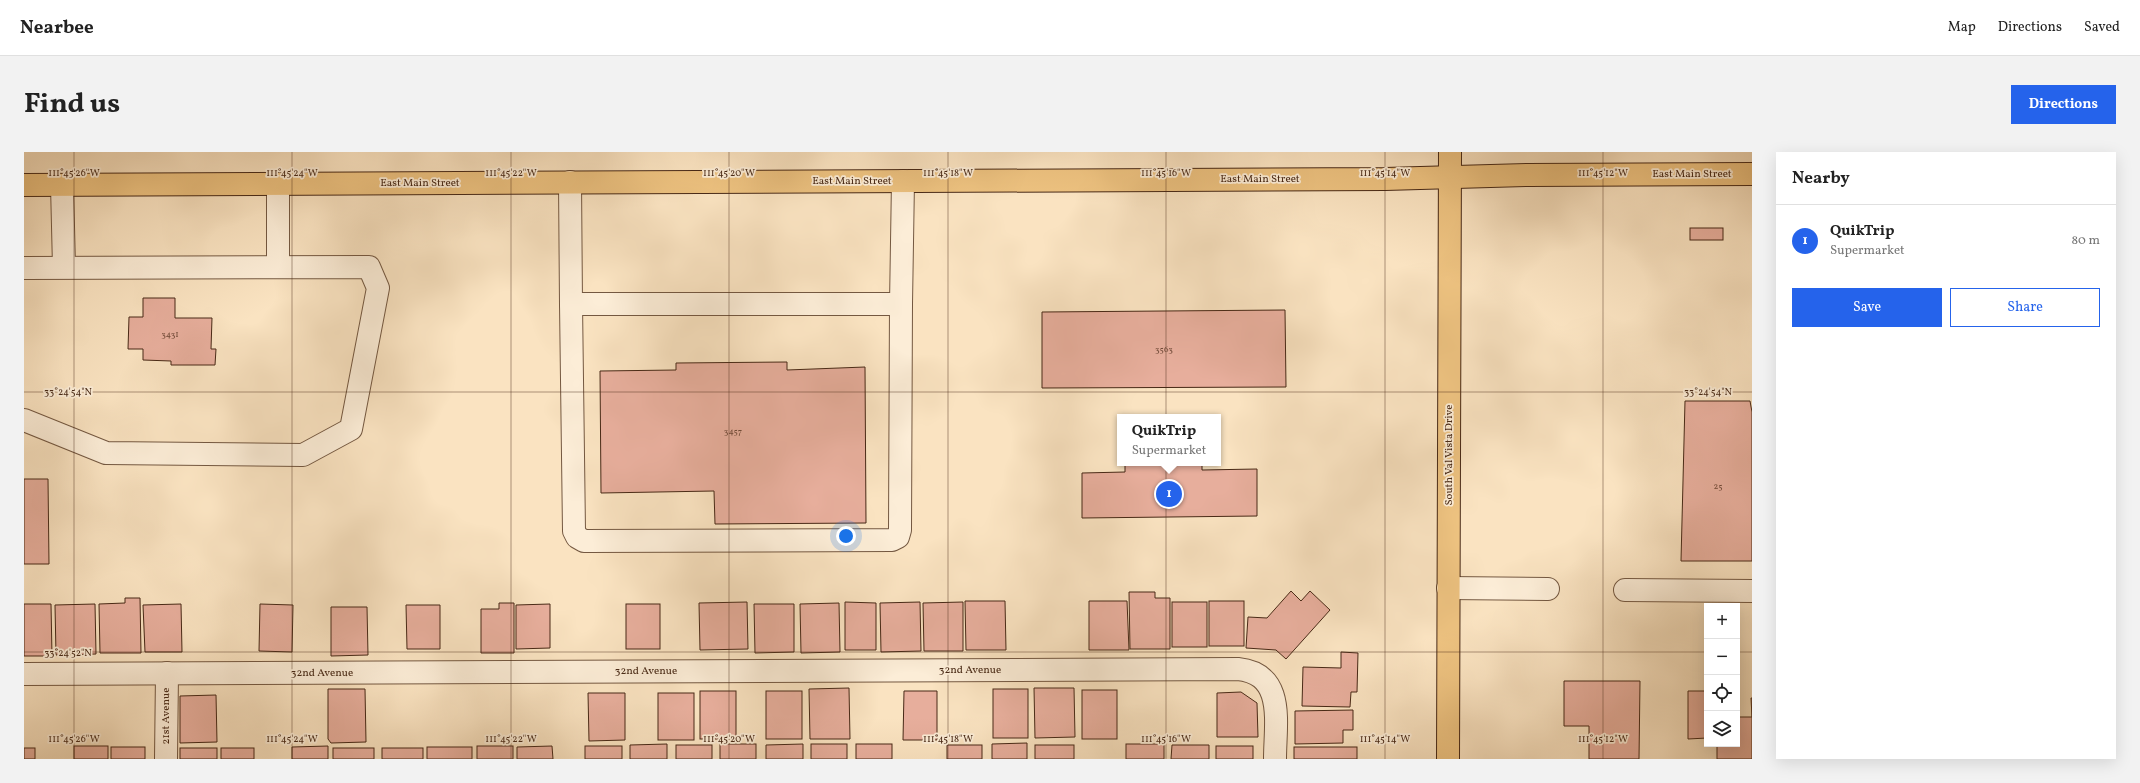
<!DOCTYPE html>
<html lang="en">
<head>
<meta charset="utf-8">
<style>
	:root { --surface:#fff; --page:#f2f2f2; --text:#222; --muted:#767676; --line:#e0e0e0; --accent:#2563eb }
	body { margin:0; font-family:Vollkorn,serif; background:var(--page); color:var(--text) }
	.controls { position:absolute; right:12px; bottom:12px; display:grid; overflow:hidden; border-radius:0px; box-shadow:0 4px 16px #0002 }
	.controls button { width:36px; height:36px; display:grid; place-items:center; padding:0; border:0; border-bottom:1px solid var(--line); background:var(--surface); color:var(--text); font:20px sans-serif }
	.you { position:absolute; left:822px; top:384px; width:14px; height:14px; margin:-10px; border:3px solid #fff; border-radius:50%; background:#1a73e8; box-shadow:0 0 0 6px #1a73e833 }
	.badge { display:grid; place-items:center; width:26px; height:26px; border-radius:50%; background:var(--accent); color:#fff; font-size:13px; font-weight:700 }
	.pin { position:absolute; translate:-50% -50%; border:2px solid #fff; box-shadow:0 1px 4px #0006 }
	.popup { position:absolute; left:1093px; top:262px; width:104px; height:52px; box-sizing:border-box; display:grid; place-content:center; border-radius:0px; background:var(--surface); filter:drop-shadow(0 1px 3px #0005); font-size:13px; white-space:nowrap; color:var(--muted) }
	.popup b { font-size:15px; color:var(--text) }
	.popup::after { content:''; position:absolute; left:50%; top:100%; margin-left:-8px; border:8px solid transparent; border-top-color:var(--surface) }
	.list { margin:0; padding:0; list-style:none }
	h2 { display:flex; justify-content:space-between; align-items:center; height:52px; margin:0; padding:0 16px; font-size:17px }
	h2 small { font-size:13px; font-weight:400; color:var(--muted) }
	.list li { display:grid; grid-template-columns:26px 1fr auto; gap:12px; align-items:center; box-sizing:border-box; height:72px; padding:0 16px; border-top:1px solid var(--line) }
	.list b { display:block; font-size:15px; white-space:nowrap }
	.list p { margin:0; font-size:13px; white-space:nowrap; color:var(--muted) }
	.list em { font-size:13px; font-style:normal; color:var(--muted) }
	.actions { display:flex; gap:8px; padding:12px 16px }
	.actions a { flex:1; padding:9px 0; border:1px solid var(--accent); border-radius:0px; text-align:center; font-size:14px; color:var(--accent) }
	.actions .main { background:var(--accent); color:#fff }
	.icon { flex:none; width:22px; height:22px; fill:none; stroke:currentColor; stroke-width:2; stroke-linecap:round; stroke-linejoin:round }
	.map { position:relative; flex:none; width:1728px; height:607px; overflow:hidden; border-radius:0px }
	header { display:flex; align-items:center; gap:24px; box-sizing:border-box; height:56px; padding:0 20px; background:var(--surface); border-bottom:1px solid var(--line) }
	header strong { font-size:19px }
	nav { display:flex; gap:22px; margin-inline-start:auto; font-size:14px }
	.intro { display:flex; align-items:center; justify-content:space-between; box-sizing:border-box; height:96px; padding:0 24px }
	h1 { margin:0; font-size:28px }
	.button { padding:10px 18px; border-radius:0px; background:var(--accent); color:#fff; font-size:14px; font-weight:700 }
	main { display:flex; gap:24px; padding:0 24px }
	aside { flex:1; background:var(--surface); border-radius:0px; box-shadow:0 4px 16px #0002 }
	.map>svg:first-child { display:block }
	.building { fill:#e7ae9c; stroke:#482916 }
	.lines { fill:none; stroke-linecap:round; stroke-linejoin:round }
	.minor-casing { stroke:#745841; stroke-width:24 }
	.major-casing { stroke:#482916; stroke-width:24 }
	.minor { stroke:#fcedd7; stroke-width:22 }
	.major { stroke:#edc280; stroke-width:22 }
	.ticks { fill:none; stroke:#482916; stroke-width:1; stroke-opacity:0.45 }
	.labels { text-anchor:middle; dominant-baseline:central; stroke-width:3.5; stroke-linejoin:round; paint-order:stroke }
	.number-label { font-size:9px; fill:#704a38 }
	.street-label { font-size:11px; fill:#482916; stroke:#fcedd7 }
	.ticks-label { font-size:10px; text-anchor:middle; fill:#482916; stroke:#fcedd7; stroke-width:3.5; stroke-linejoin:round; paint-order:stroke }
</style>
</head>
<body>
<header>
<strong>Nearbee</strong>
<nav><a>Map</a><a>Directions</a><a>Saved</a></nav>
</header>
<div class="intro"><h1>Find us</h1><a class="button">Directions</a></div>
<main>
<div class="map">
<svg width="1728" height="607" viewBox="0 0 1728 607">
	<rect width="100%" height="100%" fill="#fae3c1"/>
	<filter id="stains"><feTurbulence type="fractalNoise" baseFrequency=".005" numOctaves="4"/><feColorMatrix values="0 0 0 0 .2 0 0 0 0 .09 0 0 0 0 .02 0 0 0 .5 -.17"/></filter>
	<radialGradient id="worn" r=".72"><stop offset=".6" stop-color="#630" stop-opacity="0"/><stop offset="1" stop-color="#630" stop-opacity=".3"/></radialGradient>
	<!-- building -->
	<g class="building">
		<rect x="1666" y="76" width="33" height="12"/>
		<path d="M119,146h32v20h37l-1,31h5l-1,16h-44v-4l-28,-1v-11h-15l1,-32h14z"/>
		<path d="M1261,158l1,77 -244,1v-76z"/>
		<path d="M763,210v8l78,-3 1,156 -151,1 -1,-33 -113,2 -1,-122 76,-1v-7z"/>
		<path d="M1661,249h65l2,11v149h-71z"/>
		<path d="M1101,311h77v7l55,-1v47l-175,2v-45l43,-1z"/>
		<path d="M0,327h24l1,85h-25z"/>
		<path d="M1267,439l10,10 9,-10 20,19 -44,49 -10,-9 -30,-2 2,-31 19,1z"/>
		<path d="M1105,440h26v6h15v51h-40z"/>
		<path d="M101,446h15l1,55h-41l-1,-49 26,-1z"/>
		<path d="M941,449h40l1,49h-40z"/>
		<path d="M1065,449h38l2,49h-40z"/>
		<rect x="1185" y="449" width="35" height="45"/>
		<path d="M723,450l1,47 -48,1 -1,-47z"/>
		<path d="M821,450l31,1v47h-31z"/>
		<path d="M896,450l1,49 -40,1 -1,-49z"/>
		<path d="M939,450v49h-39l-1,-48z"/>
		<rect x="1148" y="450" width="35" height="45"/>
		<path d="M475,451h15v50h-33v-44h18z"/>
		<path d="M815,451l1,49 -39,1 -1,-49z"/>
		<path d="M0,452h27l1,52h-28z"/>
		<path d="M71,452l1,50 -40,1 -1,-50z"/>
		<path d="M157,452l1,48h-37l-2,-47z"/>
		<path d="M236,452l33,1 -1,47 -33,-1z"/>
		<path d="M526,452v44l-34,1v-44z"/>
		<rect x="602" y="452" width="34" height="45"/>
		<path d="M730,452h40v48l-39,1z"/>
		<path d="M382,453h34v44h-33z"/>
		<path d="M307,455h36l1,48 -37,1z"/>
		<path d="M1317,500l17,1 -1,39h-6l-1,15 -48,-1 1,-39 38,1z"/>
		<path d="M1540,529h76l-1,78h-50v-33h-25z"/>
		<path d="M825,536l1,51h-40l-1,-50z"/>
		<path d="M1010,536h40l1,49 -40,1z"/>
		<path d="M304,537h37l1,53 -35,1 -3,-4z"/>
		<rect x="969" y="537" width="35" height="49"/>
		<rect x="1058" y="538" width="35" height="49"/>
		<rect x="676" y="539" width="36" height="48"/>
		<rect x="742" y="539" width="36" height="48"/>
		<path d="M880,539h33v49h-34z"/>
		<path d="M1664,539h19v47l-19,1z"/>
		<path d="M1217,540l16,11 1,34h-41v-44z"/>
		<path d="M564,541h37v47l-36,1z"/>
		<rect x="634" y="541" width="36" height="47"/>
		<path d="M192,543l1,47 -37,1v-47z"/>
		<path d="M1727,546h1v61h-35v-15h20v-27h15z"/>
		<path d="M1329,558v20h-10v13l-48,1v-33z"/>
		<path d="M1003,591v16h-35v-15z"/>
		<path d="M643,592v15h-37v-14z"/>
		<rect x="696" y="592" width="36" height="15"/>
		<path d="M779,592v15h-37v-14z"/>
		<rect x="787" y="592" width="36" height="15"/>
		<rect x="832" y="592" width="36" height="15"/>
		<rect x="1102" y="592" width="38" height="15"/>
		<rect x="652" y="593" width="36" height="14"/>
		<rect x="923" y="593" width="35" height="14"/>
		<rect x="1011" y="593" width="39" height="14"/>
		<path d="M1148,593h37v14h-38z"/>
		<rect x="50" y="594" width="34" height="13"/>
		<path d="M304,594v13h-36v-12z"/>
		<rect x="453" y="594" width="36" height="13"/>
		<path d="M528,594l1,13h-36v-12z"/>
		<rect x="561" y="594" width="37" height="13"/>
		<rect x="1192" y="594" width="37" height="13"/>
		<rect x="87" y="595" width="34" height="12"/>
		<rect x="403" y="595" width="45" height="12"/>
		<rect x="1270" y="595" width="63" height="12"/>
		<rect x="0" y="596" width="11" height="11"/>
		<rect x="156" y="596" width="37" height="11"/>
		<rect x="197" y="596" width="33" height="11"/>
		<rect x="309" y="596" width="41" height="11"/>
		<rect x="358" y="596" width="41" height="11"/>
	</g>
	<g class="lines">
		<defs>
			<g id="minor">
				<path d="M546,30l1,122h330l2,-123"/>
				<path d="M254,32v83"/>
				<path d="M38,33l2,82"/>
				<path d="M0,116l345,-1 9,21 -27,141 -48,26 -197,-2 -82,-33"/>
				<path d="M547,152l3,227 3,6 7,4 308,-1 6,-3 2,-7 1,-226"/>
				<path d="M1424,436l100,1"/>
				<path d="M1601,438l127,1"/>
				<path d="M0,522l1214,-5c48,5 37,54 37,90"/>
				<path d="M142,607l1,-86"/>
			</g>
			<g id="major">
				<path d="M0,33l1361,-6 142,-4 225,-1"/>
				<path d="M1424,607l2,-607"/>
			</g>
		</defs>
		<!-- minor casing -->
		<use href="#minor" class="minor-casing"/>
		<!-- major casing -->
		<use href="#major" class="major-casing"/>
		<!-- minor -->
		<use href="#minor" class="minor"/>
		<!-- major -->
		<use href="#major" class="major"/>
	</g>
	<!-- ticks -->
	<path class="ticks" d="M50,0v607M268,0v607M487,0v607M705,0v607M924,0v607M1142,0v607M1361,0v607M1579,0v607M0,240h1728M0,500h1683M1713,500h15"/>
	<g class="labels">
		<!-- number labels -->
		<g class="number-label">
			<text x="146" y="182">3431</text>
			<text x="1140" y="197">3563</text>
			<text x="709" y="279">3457</text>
			<text x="1694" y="334">25</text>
		</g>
		<!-- street labels -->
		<g class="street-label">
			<text x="1668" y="22">East Main Street</text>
			<text x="1236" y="27">East Main Street</text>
			<text x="828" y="29">East Main Street</text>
			<text x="396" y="31">East Main Street</text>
			<text transform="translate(1425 303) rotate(-90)">South Val Vista Drive</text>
			<text x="946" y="518">32nd Avenue</text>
			<text x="622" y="519">32nd Avenue</text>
			<text x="298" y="521">32nd Avenue</text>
			<text transform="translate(142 564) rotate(-90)">21st Avenue</text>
		</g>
	</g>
	<g class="ticks-label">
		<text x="50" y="24">111°45'26"W</text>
		<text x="268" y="24">111°45'24"W</text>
		<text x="487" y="24">111°45'22"W</text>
		<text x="705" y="24">111°45'20"W</text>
		<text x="924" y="24">111°45'18"W</text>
		<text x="1142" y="24">111°45'16"W</text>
		<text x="1361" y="24">111°45'14"W</text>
		<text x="1579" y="24">111°45'12"W</text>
		<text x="44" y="243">33°24'54"N</text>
		<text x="1684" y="243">33°24'54"N</text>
		<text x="44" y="504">33°24'52"N</text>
		<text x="50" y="590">111°45'26"W</text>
		<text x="268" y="590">111°45'24"W</text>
		<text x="487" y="590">111°45'22"W</text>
		<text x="705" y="590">111°45'20"W</text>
		<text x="924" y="590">111°45'18"W</text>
		<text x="1142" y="590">111°45'16"W</text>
		<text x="1361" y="590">111°45'14"W</text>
		<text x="1579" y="590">111°45'12"W</text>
	</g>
	<rect width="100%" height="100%" filter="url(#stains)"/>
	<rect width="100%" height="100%" fill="url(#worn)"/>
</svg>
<div class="controls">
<button>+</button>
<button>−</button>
<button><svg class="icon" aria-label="locate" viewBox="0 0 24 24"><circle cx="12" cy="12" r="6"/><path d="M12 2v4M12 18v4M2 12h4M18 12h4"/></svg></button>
<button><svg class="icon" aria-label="layers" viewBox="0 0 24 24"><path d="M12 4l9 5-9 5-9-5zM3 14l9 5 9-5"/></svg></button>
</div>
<div class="you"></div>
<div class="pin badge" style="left:1145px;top:342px">1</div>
<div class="popup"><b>QuikTrip</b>Supermarket</div>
</div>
<aside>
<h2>Nearby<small></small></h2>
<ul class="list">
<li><span class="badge">1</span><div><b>QuikTrip</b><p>Supermarket</p></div><em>80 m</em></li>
</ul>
<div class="actions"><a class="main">Save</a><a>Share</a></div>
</aside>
</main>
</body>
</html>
